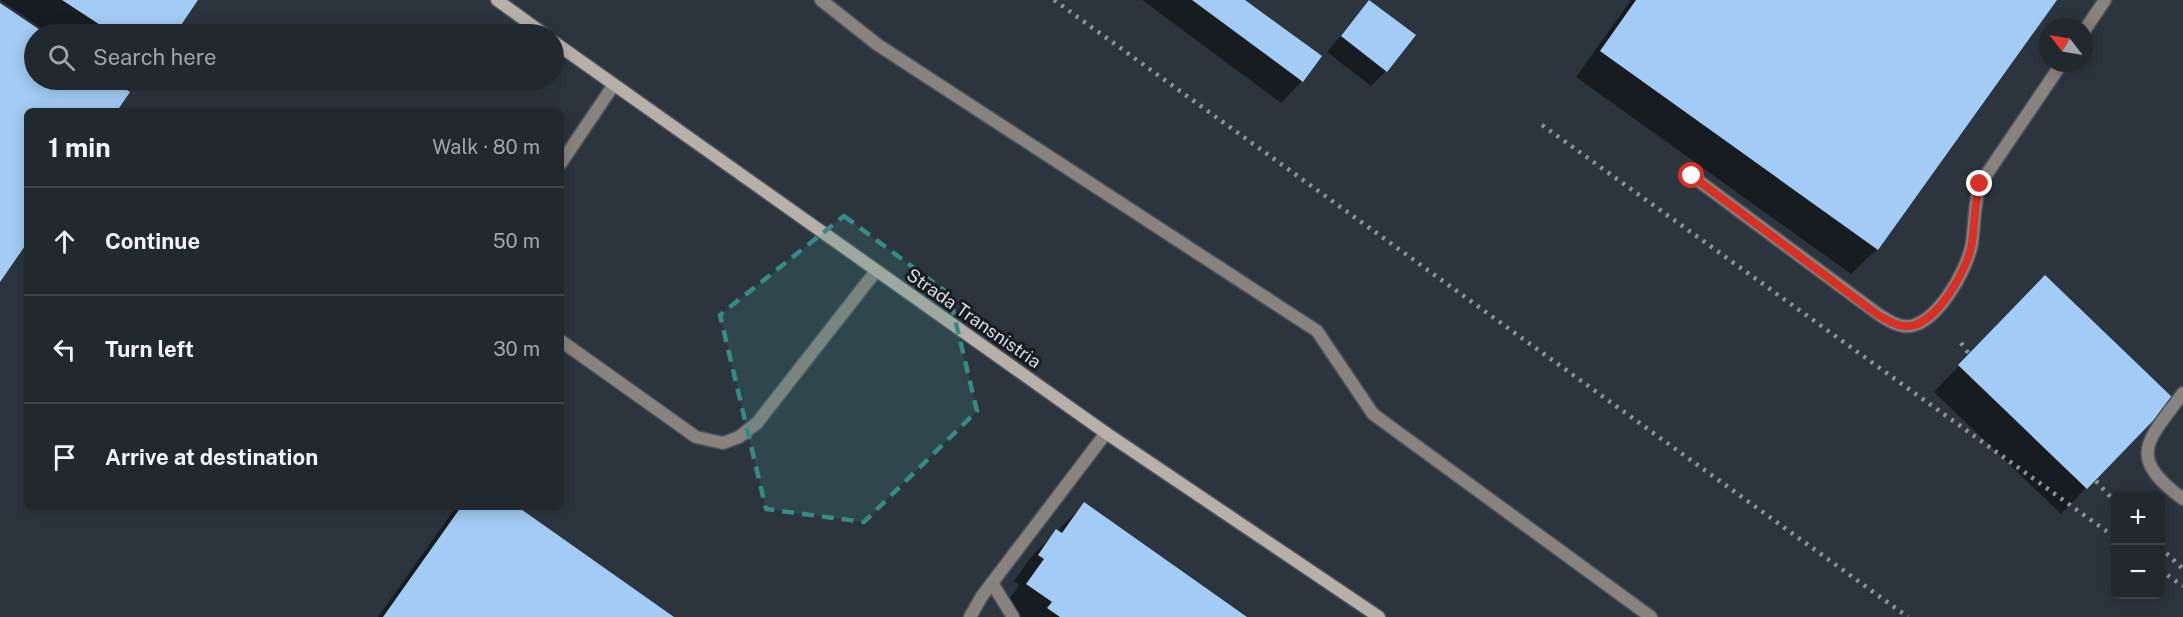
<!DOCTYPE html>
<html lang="en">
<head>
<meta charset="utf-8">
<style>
	:root { --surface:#21282e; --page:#2d343a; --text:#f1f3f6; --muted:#a2a6aa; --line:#3e444a }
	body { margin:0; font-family:"Public Sans",sans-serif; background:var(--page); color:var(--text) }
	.controls { position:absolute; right:18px; bottom:18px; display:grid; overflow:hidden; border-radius:9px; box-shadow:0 3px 15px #0003 }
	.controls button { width:54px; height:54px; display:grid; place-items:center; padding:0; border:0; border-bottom:2px solid var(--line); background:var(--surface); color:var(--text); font:30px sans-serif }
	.compass { position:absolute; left:2039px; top:18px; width:54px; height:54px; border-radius:50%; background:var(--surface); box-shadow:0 3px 15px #0003; rotate:301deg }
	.stop { position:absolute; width:18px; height:18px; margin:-14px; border:4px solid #d93025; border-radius:50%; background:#fff }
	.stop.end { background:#d93025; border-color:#fff; box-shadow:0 2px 6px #0008 }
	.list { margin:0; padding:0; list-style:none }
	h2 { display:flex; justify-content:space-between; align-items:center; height:78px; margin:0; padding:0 24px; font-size:26px }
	h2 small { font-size:20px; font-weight:400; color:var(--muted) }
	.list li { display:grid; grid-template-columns:39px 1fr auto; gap:18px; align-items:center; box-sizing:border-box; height:108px; padding:0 24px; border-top:2px solid var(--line) }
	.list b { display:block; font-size:22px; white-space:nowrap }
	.list em { font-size:20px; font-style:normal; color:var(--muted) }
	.icon { flex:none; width:33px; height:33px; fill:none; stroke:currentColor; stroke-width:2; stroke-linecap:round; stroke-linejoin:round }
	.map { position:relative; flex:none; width:2183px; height:617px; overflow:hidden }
	.search { position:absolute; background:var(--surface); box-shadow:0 3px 15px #0003; left:24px; top:24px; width:540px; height:66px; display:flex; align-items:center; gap:15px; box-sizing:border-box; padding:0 21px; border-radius:33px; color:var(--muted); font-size:22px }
	.panel { position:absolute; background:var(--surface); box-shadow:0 3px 15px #0003; left:24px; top:108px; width:540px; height:402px; border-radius:9px }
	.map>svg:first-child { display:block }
	.shadow { fill:#0007 }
	.building { fill:#a2ccf5 }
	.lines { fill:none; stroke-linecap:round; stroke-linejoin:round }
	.lane-casing { stroke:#4b535c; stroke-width:15 }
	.secondary-casing { stroke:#4b535c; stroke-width:15 }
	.lane { stroke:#88837e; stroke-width:12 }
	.secondary { stroke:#b7b0a8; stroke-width:12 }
	.rail { stroke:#8b929a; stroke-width:4.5; stroke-dasharray:3 6; stroke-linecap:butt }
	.route { stroke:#d93025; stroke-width:8 }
	.marked { fill:#378b86; fill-opacity:0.2; stroke:#378b86; stroke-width:4.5; stroke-dasharray:12 8; stroke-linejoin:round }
	.labels { text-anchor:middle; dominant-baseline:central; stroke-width:6; stroke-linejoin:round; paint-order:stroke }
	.street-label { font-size:18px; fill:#d8dee4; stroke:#181c21 }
</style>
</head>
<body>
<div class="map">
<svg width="2183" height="617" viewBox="0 0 2183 617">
	<rect width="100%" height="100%" fill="#2c353e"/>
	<!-- shadow -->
	<g class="shadow">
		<path d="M0,0h197l-23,34h-124z"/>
		<path d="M1142,0h101l59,81 -21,22z"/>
		<path d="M1631,0h424l-178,249 -26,25 -275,-197z"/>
		<path d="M1370,1l16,70 -15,15 -44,-34z"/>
		<path d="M0,4l44,30h-10v46h75l19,13 -12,18h-89v129l-27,39z"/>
		<path d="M117,80h21l-9,8z"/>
		<path d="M2020,302l66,186 -25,26 -127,-122z"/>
		<path d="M1084,504l161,113h-234l-9,-7 17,-25 -5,-4 17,-24z"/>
		<path d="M456,507h60l155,110h-293z"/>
	</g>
	<!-- building -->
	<g class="building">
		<path d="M62,0h136l-23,34h-61z"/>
		<path d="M1192,0h53l77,56 -19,26z"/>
		<path d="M1369,0l47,35 -29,37 -46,-36z"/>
		<path d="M1636,0h421l-179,250 -278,-199z"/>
		<path d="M0,3l46,31h-12v46h78l18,12 -13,19h-90v132l-27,39z"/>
		<path d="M2045,275l129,124 -87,90 -129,-124z"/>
		<path d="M1084,502l163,115h-187l-13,-9 5,-6 -26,-18 18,-25 -6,-4 18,-26 6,4z"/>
		<path d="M461,507h57l156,110h-291z"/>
	</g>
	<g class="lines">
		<defs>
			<g id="lane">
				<path d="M821,0l57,45 439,286 56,83 278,203"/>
				<path d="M2084,31l21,-31"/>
				<path d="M561,163l52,-77"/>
				<path d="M1692,176l186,138c8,5 16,11 25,12 31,5 65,-57 69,-83 3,-21 2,-39 8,-59l82,-121"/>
				<path d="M561,341l135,96 27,6 16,-6 18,-14 119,-152"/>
				<path d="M2183,393c-35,48 -58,63 0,106"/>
				<path d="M992,583l21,34"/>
				<path d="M970,617l12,-21 124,-163"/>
			</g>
			<g id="secondary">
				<path d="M497,0l47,34"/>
				<path d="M554,42l552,391 273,184"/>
			</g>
		</defs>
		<!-- lane casing -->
		<use href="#lane" class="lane-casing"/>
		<!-- secondary casing -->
		<use href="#secondary" class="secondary-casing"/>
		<!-- lane -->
		<use href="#lane" class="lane"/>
		<!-- secondary -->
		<use href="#secondary" class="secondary"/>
		<!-- rail -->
		<g class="rail">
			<path d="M1054,0l854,617"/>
			<path d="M1542,125l574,413"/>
			<path d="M1961,343l8,11"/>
			<path d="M2096,481l20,22"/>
			<path d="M2160,547l23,22"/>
			<path d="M2160,570l23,16"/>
		</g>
	</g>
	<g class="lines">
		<!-- route -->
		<path class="route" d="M1692,176l186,139c8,4 16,10 25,11 31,5 65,-57 69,-83 3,-21 2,-39 8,-59"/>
	</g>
	<!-- marked area -->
	<path class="marked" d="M844,216l105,78 28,117 -113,111 -98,-13 -46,-194z"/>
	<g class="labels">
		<!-- street labels -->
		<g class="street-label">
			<text transform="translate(974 318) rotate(35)">Strada Transnistria</text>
		</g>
	</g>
</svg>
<div class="controls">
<button>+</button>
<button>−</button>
</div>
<svg class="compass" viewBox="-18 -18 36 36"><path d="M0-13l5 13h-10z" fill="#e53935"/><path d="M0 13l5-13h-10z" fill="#a2a6aa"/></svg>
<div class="stop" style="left:1692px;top:176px"></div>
<div class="stop end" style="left:1980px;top:184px"></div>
<div class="search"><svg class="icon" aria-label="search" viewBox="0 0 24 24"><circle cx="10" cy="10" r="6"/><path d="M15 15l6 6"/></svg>Search here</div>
<section class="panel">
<h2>1 min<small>Walk · 80 m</small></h2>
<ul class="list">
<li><svg class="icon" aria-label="ahead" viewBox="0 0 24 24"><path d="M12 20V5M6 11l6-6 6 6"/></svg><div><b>Continue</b></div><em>50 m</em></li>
<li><svg class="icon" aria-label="left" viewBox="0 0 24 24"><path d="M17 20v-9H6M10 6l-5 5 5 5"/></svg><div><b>Turn left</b></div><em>30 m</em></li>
<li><svg class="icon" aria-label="arrive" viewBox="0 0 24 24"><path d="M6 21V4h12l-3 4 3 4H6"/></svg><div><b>Arrive at destination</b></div></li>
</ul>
</section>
</div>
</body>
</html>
